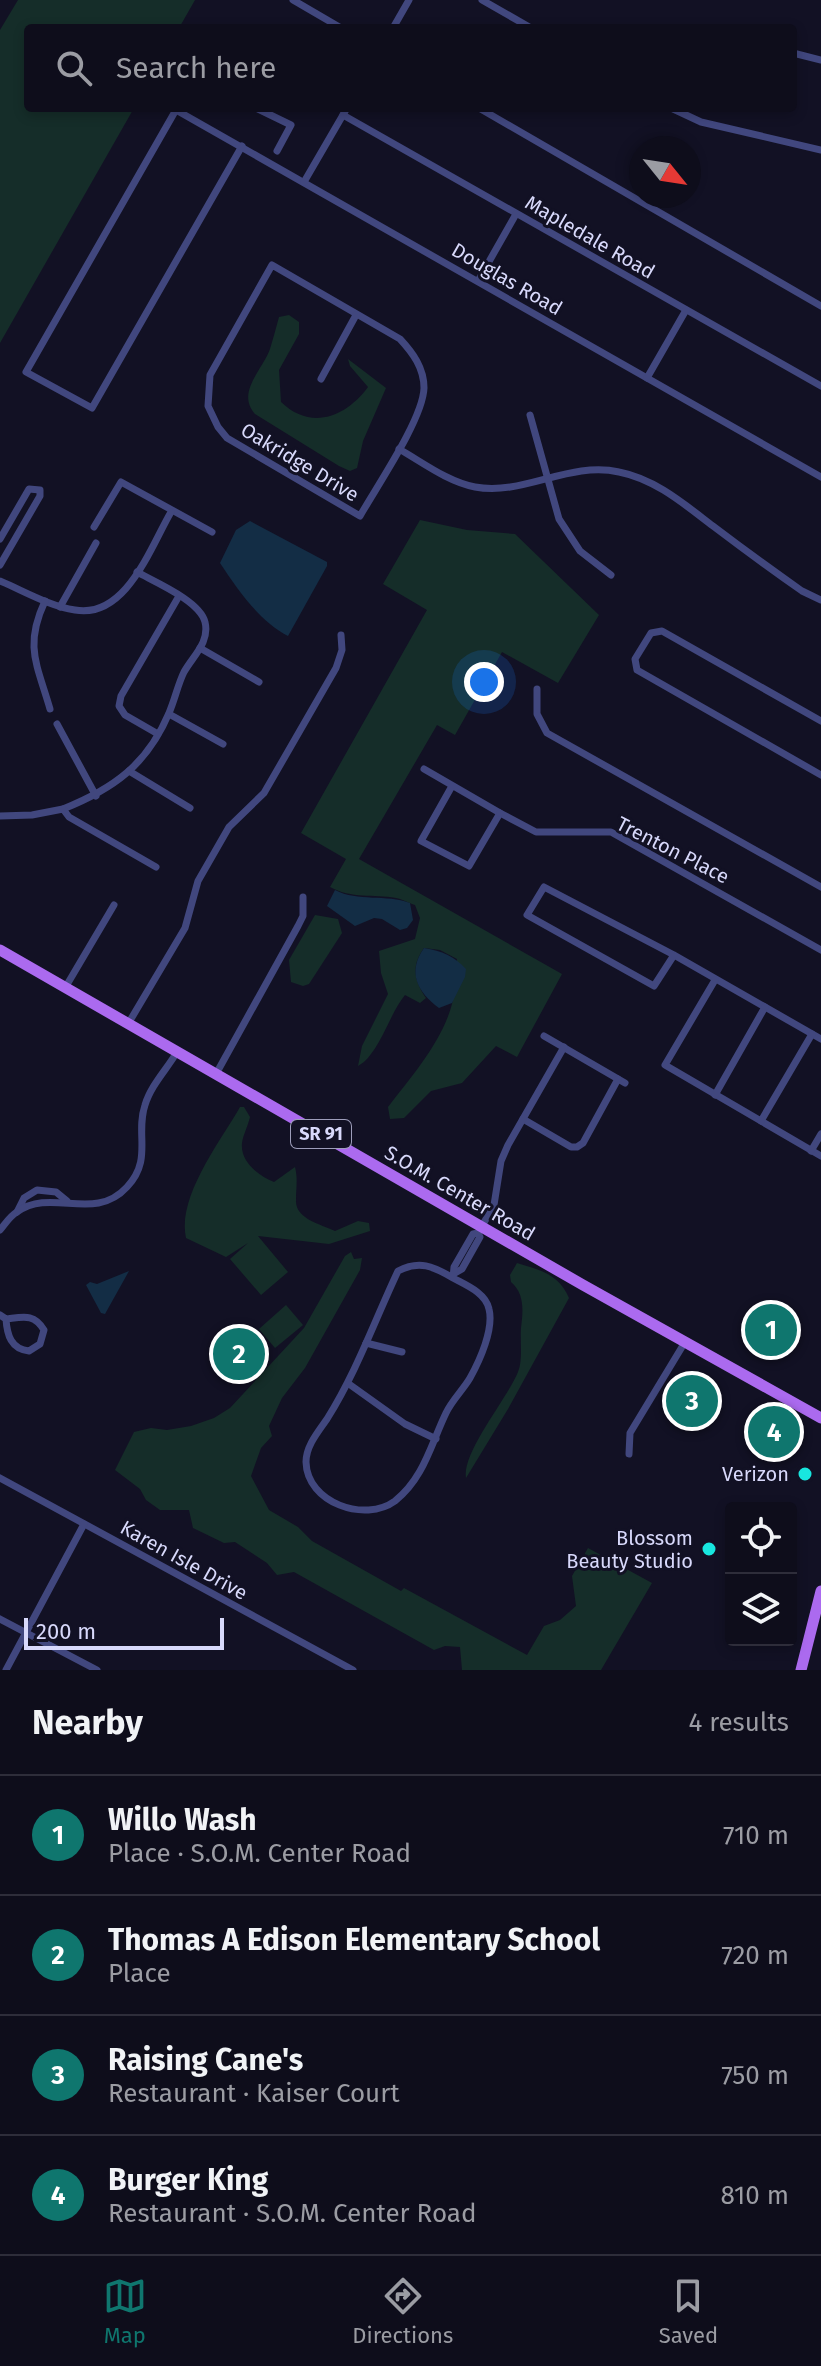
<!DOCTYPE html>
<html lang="en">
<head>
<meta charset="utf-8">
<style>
	:root { --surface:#0e0d1b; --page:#1c1b28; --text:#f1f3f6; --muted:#9b9ca3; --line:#2e2d3a; --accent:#0f766e }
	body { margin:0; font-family:"Fira Sans",sans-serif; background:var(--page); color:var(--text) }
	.controls { position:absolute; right:24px; bottom:24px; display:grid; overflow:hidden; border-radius:8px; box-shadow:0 4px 12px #0003 }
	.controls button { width:72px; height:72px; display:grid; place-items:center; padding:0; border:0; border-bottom:2px solid var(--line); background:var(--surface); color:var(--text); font:40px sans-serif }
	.compass { position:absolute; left:629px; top:136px; width:72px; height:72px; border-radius:50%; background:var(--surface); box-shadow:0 4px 12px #0003; rotate:120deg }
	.scale { position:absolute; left:24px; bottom:20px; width:200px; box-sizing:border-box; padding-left:8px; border:4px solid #d8d9fb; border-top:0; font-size:22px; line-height:28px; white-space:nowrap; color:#d8d9fb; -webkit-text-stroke:6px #121124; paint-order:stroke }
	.you { position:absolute; left:484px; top:682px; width:28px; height:28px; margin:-20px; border:6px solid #fff; border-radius:50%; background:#1a73e8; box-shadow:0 0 0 12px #1a73e833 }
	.badge { display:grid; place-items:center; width:52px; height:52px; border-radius:50%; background:var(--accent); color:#fff; font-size:26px; font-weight:700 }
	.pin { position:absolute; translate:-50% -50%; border:4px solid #fff; box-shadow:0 2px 8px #0006 }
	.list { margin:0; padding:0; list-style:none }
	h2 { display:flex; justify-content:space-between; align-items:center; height:104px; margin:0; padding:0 32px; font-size:34px }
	h2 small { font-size:26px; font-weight:400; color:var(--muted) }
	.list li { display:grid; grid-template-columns:52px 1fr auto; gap:24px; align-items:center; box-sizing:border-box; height:120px; padding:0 32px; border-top:2px solid var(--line) }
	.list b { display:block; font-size:30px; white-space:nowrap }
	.list p { margin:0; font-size:26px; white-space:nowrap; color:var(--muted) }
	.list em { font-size:26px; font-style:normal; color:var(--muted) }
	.icon { flex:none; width:44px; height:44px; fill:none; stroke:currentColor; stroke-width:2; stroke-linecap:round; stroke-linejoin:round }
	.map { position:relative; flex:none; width:821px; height:1670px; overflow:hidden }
	.search { position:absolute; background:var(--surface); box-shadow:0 4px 12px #0003; left:24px; right:24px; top:24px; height:88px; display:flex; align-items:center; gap:20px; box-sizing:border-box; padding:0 28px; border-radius:8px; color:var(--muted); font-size:30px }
	.sheet { height:584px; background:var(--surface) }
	nav { display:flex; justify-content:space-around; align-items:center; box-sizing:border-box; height:112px; border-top:2px solid var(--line); background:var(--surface); font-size:22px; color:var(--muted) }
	nav a { display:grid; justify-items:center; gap:4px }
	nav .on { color:var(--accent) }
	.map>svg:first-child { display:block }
	.green { fill:#152d29 }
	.water { fill:#132d45 }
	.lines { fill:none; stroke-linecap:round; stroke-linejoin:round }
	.street { stroke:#41477e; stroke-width:7 }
	.primary { stroke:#ab6aef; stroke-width:11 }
	.poi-dot { fill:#18e6df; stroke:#121124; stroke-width:3 }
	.labels { text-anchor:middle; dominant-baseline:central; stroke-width:6; stroke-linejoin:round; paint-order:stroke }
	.shield { fill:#121124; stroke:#9d9dba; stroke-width:2 }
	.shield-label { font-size:18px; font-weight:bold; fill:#d8d9fb }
	.street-label { font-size:20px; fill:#d8d9fb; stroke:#121124 }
	.poi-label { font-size:20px; fill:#d8d9fb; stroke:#121124; text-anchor:end }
</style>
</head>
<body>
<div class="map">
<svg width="821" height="1670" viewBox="0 0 821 1670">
	<rect width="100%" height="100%" fill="#121124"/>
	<!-- green -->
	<g class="green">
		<path d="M18,0h177l-16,28h-151v80h106l-134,235v-313z"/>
		<path d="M289,315l10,7v12l-20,36 2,32c30,29 65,15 87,-15l-18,-21 -2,-7 38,29 -23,53 -6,27 -7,3 -11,-5 -84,-52c-19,-22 7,-43 15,-65 3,-10 6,-21 9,-32z"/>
		<path d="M420,520l47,10 48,4 84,81 -41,68 -56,-31 -47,83 -18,-10 -78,134 203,115 -45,83 -21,-11 -34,37 -31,8 -27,27 -14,1 -2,-12c23,-30 54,-65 64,-103 3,-14 3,-30 5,-45l-17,-9 -16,-2c-13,18 -10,32 2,50l-6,5 -15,-8c-16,19 -26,60 -47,71l4,-20 26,-52 -7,-21 -2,-22 36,-12 5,-21 -5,-13c-6,-2 -13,-6 -19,-7 -23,-4 -44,1 -66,-11l16,-28 -45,-26 126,-223 -44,-26z"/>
		<path d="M315,915l23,4 4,14 -33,51 -6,2 -12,-4 -2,-22z"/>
		<path d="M240,1107h4l6,10c-2,9 -7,18 -8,26 -2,19 17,33 32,39l21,-15c3,12 1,20 1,33 -1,19 24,24 39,31l23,-10 11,2 1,8 -41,13 -71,-8 30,36 -27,23 -31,-36 18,-16 -22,14 -40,-19c-9,-41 34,-96 54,-131z"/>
		<path d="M351,1252l3,7 8,-1 -2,12 -55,98 -23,30 -13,28 3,10 -11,12 -10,28 18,34 29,17 14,14 89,50 3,-3 123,67 17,-29 16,-6 16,-14 -4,-30 16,-28 64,35 -51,87h-139l-2,-23 -15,-1 -11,4 -140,-78 -17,3 -10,-12 -32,-21 -11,1 -31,-15 -4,-18h-29l-14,-10 -6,-11 -25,-19 19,-38 17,-4 16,2 24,-4 23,-8 16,-10 74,-80 41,-72z"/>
		<path d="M517,1263c23,7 42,11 52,35l-61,111 -42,69c-4,-26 41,-79 52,-106 5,-12 2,-31 3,-44 2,-17 4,-34 -10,-46l-1,-7z"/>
		<path d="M286,1305l17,20 -28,23 -16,-19z"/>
	</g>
	<!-- water -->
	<g class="water">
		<path d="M250,521l77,41v4l-39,70c-29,-15 -50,-46 -68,-73l16,-33z"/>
		<path d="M335,890c23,12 51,4 75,13l3,17 -6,8 -7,2 -18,-11 -8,-1 -19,8 -28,-20z"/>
		<path d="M424,948c18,3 30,8 42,21l-1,8 -13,26 -13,5c-22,-16 -32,-36 -15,-60z"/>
		<path d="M129,1271l-24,43 -4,-1 -15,-28 4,-3 7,2z"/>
	</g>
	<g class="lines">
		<!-- street -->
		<g class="street">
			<path d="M293,0l48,28"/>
			<path d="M482,0l49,28"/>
			<path d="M393,28l16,-28"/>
			<path d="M793,53l28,7"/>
			<path d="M177,108l-151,264 66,36 150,-262"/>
			<path d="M256,108l35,17 -14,26"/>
			<path d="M479,108l342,198"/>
			<path d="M671,108l30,14 120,28"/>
			<path d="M176,110l645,367"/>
			<path d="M343,115l478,271"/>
			<path d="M304,182l43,-74"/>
			<path d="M272,265l128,74c13,14 24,29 24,49 -1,31 -47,98 -64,128l-133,-78 -9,-11 -10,-21 2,-31z"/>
			<path d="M478,281l38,-67"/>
			<path d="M647,378l39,-68"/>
			<path d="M321,379l35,-64"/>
			<path d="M530,415l29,104 21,32 31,24"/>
			<path d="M399,449c23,13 49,33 76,38 49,9 94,-26 144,-15 36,7 65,32 94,54 29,22 59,44 89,65l19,9"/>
			<path d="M94,527l27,-45 91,50"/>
			<path d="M0,539l29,-50 11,1v6l-40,69"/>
			<path d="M0,581c24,10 49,25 75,29 51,9 75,-62 96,-98"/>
			<path d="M45,601c-21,45 -8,63 5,108"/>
			<path d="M60,607l36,-64"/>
			<path d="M200,648l59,34"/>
			<path d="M537,689v25l10,19 274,154"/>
			<path d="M169,714l54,30"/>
			<path d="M821,721l-159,-90 -11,2 -16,26 2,11 184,105"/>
			<path d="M57,724l39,72"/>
			<path d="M158,734l-33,-19 -6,-9 2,-10 58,-100"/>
			<path d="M424,769l76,44 -31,53 -48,-25 31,-55"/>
			<path d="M129,771l61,37"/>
			<path d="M63,809c50,-20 84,-44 106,-96 6,-14 9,-29 15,-41 9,-16 26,-30 21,-50 -5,-21 -50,-40 -68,-50"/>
			<path d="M500,813l36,19h75l210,118"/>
			<path d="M0,816l32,-1 31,-6 6,8 87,50"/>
			<path d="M674,955l-20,31 -127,-71 17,-28 130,68 147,84"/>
			<path d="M715,980l-50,85 156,91"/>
			<path d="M65,988l49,-83"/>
			<path d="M128,1024l57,-96 13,-47 31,-54 35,-34 72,-125 6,-18 -1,-15"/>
			<path d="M544,1036l81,47"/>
			<path d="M216,1074l82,-148 5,-10v-19"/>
			<path d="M715,1095l50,-88"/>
			<path d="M523,1119l48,28h6l6,-4 35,-64"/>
			<path d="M761,1121l51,-87"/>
			<path d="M811,1151l10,-17"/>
			<path d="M17,1212l7,-14 13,-8 19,2 11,9"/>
			<path d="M0,1230c5,-6 10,-14 17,-18 35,-25 77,11 110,-25 26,-28 8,-52 18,-82 6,-20 22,-36 32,-53"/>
			<path d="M455,1273l7,-4 18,-32 -2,-4"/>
			<path d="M453,1278c-20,-12 -34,-18 -55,-7 -24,51 -41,100 -71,148 -9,13 -21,27 -21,43 1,41 59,61 89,39 29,-23 36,-57 51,-88 6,-13 17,-23 24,-35 10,-18 24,-49 19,-69 -3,-16 -23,-24 -36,-31l1,-11 19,-33 5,-1 16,-28 7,-44 7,-16 56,-98"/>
			<path d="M0,1315l6,4c17,-2 28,-6 38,11l-4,14 -11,7c-18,-2 -22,-16 -23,-32"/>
			<path d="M366,1343l36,9"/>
			<path d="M349,1384l56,40 31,15"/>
			<path d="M629,1454l1,-21 55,-91"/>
			<path d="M0,1478l353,192"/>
			<path d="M0,1619l97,51"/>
			<path d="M6,1670l78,-146"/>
		</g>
		<!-- primary -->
		<g class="primary">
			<path d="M0,950l583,335 238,133"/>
			<path d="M801,1670l20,-79"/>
		</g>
	</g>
	<!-- markers -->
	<g class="poi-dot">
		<circle cx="805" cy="1474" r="8"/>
		<circle cx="709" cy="1549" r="8"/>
	</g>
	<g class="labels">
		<!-- shield labels -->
		<rect class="shield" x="291" y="1120" width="60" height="28" rx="6"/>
		<g class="shield-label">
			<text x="321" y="1134">SR 91</text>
		</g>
		<!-- street labels -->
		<g class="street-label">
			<text transform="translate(590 237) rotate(30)">Mapledale Road</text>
			<text transform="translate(507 279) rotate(30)">Douglas Road</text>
			<text transform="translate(300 462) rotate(31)">Oakridge Drive</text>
			<text transform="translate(673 850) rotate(27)">Trenton Place</text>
			<text transform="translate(460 1193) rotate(30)">S.O.M. Center Road</text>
			<text transform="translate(184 1560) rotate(29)">Karen Isle Drive</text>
		</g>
		<!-- poi labels -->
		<g class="poi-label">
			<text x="789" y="1474">Verizon</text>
			<text x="693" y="1538">Blossom<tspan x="693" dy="23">Beauty Studio</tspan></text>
		</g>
	</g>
</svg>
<div class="controls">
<button><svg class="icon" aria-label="locate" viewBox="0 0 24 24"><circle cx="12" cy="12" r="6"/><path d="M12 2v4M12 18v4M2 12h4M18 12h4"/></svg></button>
<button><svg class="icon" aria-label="layers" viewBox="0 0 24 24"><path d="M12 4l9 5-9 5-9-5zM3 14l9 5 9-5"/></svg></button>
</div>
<svg class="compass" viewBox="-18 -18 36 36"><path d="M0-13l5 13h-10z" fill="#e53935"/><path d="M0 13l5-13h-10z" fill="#9b9ca3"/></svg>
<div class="scale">200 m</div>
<div class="you"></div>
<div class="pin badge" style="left:771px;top:1330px">1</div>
<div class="pin badge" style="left:239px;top:1354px">2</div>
<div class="pin badge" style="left:692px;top:1401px">3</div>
<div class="pin badge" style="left:774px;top:1432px">4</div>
<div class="search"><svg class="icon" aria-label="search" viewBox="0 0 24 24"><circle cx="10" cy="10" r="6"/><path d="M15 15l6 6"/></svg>Search here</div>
</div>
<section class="sheet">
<h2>Nearby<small>4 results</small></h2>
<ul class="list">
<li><span class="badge">1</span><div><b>Willo Wash</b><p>Place · S.O.M. Center Road</p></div><em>710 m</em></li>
<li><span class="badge">2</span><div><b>Thomas A Edison Elementary School</b><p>Place</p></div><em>720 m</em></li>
<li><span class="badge">3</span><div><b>Raising Cane's</b><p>Restaurant · Kaiser Court</p></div><em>750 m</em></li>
<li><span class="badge">4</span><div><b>Burger King</b><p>Restaurant · S.O.M. Center Road</p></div><em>810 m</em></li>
</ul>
</section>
<nav>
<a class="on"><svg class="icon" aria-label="map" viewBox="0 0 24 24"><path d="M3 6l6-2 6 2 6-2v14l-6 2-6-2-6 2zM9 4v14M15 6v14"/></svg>Map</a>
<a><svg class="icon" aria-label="directions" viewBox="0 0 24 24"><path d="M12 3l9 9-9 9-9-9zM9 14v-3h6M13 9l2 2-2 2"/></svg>Directions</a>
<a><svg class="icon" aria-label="saved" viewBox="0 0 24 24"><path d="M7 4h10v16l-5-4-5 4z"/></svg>Saved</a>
</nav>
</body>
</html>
